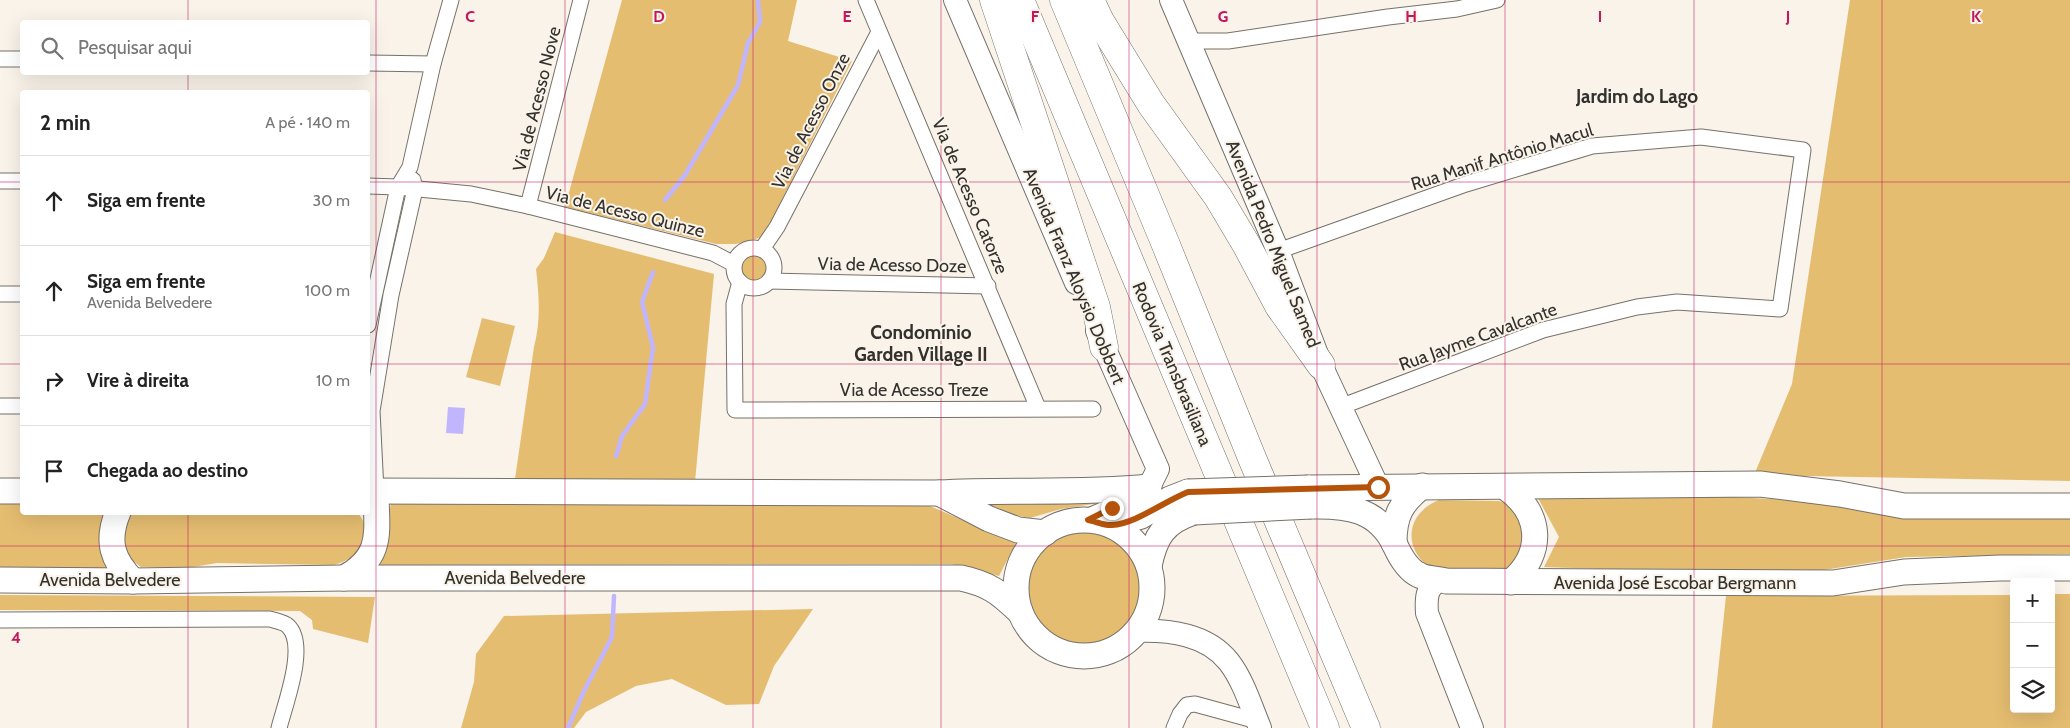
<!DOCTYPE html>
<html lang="pt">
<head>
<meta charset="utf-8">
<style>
	:root { --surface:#fff; --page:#f2f2f2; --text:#222; --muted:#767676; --line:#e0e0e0 }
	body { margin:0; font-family:Cabin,sans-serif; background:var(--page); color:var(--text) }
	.controls { position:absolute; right:15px; bottom:15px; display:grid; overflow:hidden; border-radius:5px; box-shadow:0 5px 20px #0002 }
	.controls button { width:45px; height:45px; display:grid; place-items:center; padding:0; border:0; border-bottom:1px solid var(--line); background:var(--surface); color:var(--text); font:25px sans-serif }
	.stop { position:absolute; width:15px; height:15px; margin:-11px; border:4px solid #b45309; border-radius:50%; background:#fff }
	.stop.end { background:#b45309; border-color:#fff; box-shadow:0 1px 5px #0008 }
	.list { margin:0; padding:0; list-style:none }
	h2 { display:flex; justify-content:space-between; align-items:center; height:65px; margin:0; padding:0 20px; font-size:21px }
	h2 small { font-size:16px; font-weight:400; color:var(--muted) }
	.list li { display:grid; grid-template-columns:32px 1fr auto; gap:15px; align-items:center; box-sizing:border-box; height:90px; padding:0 20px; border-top:1px solid var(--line) }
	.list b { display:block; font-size:19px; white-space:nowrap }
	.list p { margin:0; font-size:16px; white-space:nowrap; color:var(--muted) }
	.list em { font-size:16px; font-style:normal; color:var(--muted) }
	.icon { flex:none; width:28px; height:28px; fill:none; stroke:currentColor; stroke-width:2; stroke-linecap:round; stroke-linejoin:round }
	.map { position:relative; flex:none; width:2070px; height:728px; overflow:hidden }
	.search { position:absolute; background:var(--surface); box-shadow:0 5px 20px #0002; left:20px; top:20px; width:350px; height:55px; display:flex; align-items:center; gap:12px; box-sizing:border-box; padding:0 18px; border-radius:5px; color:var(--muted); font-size:19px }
	.panel { position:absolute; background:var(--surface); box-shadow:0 5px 20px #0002; left:20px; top:90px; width:350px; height:425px; border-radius:5px }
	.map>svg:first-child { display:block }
	.green { fill:#e5bd71 }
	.water { fill:#c1b6fd }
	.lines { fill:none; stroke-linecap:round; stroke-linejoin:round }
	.stream { stroke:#c1b6fd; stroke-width:4.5 }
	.street-casing { stroke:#767169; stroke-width:17 }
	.secondary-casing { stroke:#767169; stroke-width:24 }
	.primary-casing { stroke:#767169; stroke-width:27 }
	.highway-casing { stroke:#767169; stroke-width:29 }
	.street { stroke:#fff; stroke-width:15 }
	.secondary { stroke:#fff; stroke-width:22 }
	.primary { stroke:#fff; stroke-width:25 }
	.highway { stroke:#fff; stroke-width:28 }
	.primary-bridge-casing { stroke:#767169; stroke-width:27; stroke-linecap:butt }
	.primary-bridge { stroke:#fff; stroke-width:25 }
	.route { stroke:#b45309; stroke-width:6 }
	.grid { fill:none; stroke:#c2185b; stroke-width:1; stroke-opacity:0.55 }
	.labels { text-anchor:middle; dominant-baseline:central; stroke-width:4; stroke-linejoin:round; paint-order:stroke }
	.street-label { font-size:18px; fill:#33312d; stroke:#f9f3ea }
	.neighbourhood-label { font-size:19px; font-weight:bold; fill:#33312d; stroke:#f9f3ea }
	.grid-label { font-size:16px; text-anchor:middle; font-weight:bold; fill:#c2185b; stroke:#f9f3ea; stroke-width:4; stroke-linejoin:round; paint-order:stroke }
</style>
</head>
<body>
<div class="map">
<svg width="2070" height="728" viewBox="0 0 2070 728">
	<rect width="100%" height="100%" fill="#f9f3ea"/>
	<!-- green -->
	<g class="green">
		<path d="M622,0h175l-9,41 64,20 -89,176 -27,7h-20l-151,-37z"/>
		<path d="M1850,0h220v481l-316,-6 38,-91z"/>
		<path d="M555,232l159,42 -19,208 -180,-3 19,-132c7,-27 5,-51 2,-78l8,-11z"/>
		<circle cx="754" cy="268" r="14"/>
		<path d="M482,318l33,8 -15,60 -34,-9z"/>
		<path d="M1735,497l335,19v38l-164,3 -82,13 -84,4 -196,-7 15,-30 -21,-39z"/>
		<path d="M1439,500l60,1 8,3 18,21 -6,35 -15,11h-69c-33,-19 -31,-57 4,-71z"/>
		<path d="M1101,501l-1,2 -39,6 -31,9 -21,-4 -25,-10z"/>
		<path d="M0,502h22v10l88,1 3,56h-113z"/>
		<path d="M678,502l252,4 86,37 -17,33 -48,-12 -572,1 12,-62z"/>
		<path d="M130,512l228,1c18,22 0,46 -24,52l-117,-2 -30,5 -46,-1 -13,-10 -7,-23z"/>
		<circle cx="1084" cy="589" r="57"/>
		<path d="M2051,594h19v134h-358l14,-132 288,-1v114h37z"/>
		<path d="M0,595l375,2 -7,46 -55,-14 -1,-9 -12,-9 -300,-1z"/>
		<path d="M813,609l-39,57 -15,38 -33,1 -54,-26 -36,7 -50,26 -12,16h-113l13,-46 2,-28 28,-38z"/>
	</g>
	<!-- water -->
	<path class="water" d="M448,407l17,1 -2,26 -17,-1z"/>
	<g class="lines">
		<!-- stream -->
		<g class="stream">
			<path d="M665,200l20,-25 53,-90 10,-42 12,-21 -2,-22"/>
			<path d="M616,456l6,-20 23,-32 8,-57 -11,-45 11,-30"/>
			<path d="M568,728l15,-35 29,-56 2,-41"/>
		</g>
		<defs>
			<g id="street">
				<path d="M866,0l172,408"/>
				<path d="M1189,41h39l160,-24 69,-8 40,-9"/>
				<path d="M0,59h22"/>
				<path d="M368,63l65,1"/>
				<path d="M0,181h22"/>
				<path d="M368,186l30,1 73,7 57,12 185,47 21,11"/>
				<path d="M528,206l53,-206"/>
				<circle cx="754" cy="268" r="20"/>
				<path d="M762,249l15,-22 102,-195"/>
				<path d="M1278,251l188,-67 126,-38 109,-9 102,13 -23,159 -103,-7 -40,5 -94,23 -203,77"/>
				<path d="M769,281l219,5"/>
				<path d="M740,282l-6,22 1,106 358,-1"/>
				<path d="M0,294h22"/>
				<path d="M368,325l30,-138 12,-20 23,-103 18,-64"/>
				<path d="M0,406h22"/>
				<path d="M376,491l-4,-80 19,-116 24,-106 -2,-9"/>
				<path d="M0,620l270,-1c6,2 14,3 18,7 20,19 -3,78 -9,102"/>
				<path d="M1174,728l6,-14 7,-9 8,-1 62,17"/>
			</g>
			<g id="secondary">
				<path d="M955,0l121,283"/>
				<path d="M1171,0l107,251 43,114 57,122"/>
				<path d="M1088,520l30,-13 31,-20 9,-18 -61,-138"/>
				<path d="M1440,579c-14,9 -14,19 -13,34l45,115"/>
				<path d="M1137,631c33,-1 70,3 92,31 14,18 22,44 31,66"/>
			</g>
			<g id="primary">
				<path d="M1505,487c37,25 40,66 6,95"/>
				<path d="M1308,488l452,-4 80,10 64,12h166"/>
				<path d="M0,491h22"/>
				<path d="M368,491l571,2c70,-4 141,1 210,-6"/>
				<path d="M939,493l50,26 29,11 27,3"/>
				<path d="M1311,506c36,-1 67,3 84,39 5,11 13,25 24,30 7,4 19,4 27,6l387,2 71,-11 96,-4h70"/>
				<path d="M118,512c-12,29 -6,48 15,69"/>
				<circle cx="1084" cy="588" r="68"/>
				<path d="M1111,525l30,-9 29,-17 18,-7"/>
				<path d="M1394,543c0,-28 7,-40 28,-57"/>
				<path d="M1149,566c6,-30 15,-44 45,-54"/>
				<path d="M344,578c41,-22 32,-48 32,-87"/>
				<path d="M0,580l133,1 211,-3h617c28,6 38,14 59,34"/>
			</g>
			<g id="highway">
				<path d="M994,0l102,307 8,40"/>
				<path d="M1020,0l305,728"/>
				<path d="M1064,0l102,245 86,213 114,270"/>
				<path d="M1090,0l10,21 51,83 67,93 28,47 33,62 42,59"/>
			</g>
		</defs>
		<!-- street casing -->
		<use href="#street" class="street-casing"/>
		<!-- secondary casing -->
		<use href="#secondary" class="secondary-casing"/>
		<!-- primary casing -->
		<use href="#primary" class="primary-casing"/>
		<!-- highway casing -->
		<use href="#highway" class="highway-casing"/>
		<!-- street -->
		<use href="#street" class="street"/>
		<!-- secondary -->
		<use href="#secondary" class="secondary"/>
		<!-- primary -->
		<use href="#primary" class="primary"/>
		<!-- highway -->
		<use href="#highway" class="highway"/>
		<defs>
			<g id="primary-bridge">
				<path d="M1188,492l120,-4"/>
				<path d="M1194,512l117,-6"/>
			</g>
		</defs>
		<!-- primary-bridge casing -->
		<use href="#primary-bridge" class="primary-bridge-casing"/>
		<!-- primary-bridge -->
		<use href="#primary-bridge" class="primary-bridge"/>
	</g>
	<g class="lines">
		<!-- route -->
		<path class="route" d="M1112,508l-24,12c7,1 17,6 24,5 23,-1 53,-24 76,-33l190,-5"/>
	</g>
	<!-- grid -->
	<path class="grid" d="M188,0v22M376,0v728M565,0v728M753,0v728M941,0v728M1129,0v728M1317,0v728M1505,0v728M1694,0v728M1882,0v728M188,72v20M0,182h22M368,182h1702M0,364h22M368,364h1702M188,512v216M0,546h2070"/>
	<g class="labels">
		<!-- street labels -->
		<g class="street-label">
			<text transform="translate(537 99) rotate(-76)">Via de Acesso Nove</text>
			<text transform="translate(811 121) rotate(-63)">Via de Acesso Onze</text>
			<text transform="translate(1502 157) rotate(-17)">Rua Manif Antônio Macul</text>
			<text transform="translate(970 196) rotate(67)">Via de Acesso Catorze</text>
			<text transform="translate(625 212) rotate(14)">Via de Acesso Quinze</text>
			<text transform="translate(1273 244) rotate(68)">Avenida Pedro Miguel Samed</text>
			<text transform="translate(892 265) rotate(1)">Via de Acesso Doze</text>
			<text transform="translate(1074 276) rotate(67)">Avenida Franz Aloysio Dobbert</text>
			<text transform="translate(1478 337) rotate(-20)">Rua Jayme Cavalcante</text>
			<text transform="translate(1172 364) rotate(67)">Rodovia Transbrasiliana</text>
			<text x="914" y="390">Via de Acesso Treze</text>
			<text x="515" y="578">Avenida Belvedere</text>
			<text x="110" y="580">Avenida Belvedere</text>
			<text x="1675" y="583">Avenida José Escobar Bergmann</text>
		</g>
		<!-- neighbourhood labels -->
		<g class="neighbourhood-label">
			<text x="1637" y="96">Jardim do Lago</text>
			<text x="921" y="332">Condomínio<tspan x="921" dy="22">Garden Village II</tspan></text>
		</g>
	</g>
	<g class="grid-label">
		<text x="470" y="22">C</text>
		<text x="659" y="22">D</text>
		<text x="847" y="22">E</text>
		<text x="1035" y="22">F</text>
		<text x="1223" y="22">G</text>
		<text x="1411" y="22">H</text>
		<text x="1600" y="22">I</text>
		<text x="1788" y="22">J</text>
		<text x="1976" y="22">K</text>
		<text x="16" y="643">4</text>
	</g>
</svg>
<div class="controls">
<button>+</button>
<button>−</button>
<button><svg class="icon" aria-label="layers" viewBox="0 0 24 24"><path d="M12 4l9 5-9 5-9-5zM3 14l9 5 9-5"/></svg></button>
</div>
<div class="stop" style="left:1378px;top:487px"></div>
<div class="stop end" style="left:1112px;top:508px"></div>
<div class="search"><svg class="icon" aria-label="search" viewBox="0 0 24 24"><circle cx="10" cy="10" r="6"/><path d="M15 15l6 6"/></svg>Pesquisar aqui</div>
<section class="panel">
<h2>2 min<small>A pé · 140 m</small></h2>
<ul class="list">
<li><svg class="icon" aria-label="ahead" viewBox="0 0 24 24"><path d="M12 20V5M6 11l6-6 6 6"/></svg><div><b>Siga em frente</b></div><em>30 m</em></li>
<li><svg class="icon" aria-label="ahead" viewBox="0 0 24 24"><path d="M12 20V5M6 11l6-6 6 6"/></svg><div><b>Siga em frente</b><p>Avenida Belvedere</p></div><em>100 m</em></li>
<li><svg class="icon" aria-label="right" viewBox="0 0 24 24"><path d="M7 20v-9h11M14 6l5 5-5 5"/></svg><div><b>Vire à direita</b></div><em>10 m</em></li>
<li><svg class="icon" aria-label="arrive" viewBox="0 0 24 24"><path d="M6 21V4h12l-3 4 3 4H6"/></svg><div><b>Chegada ao destino</b></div></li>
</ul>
</section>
</div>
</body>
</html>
